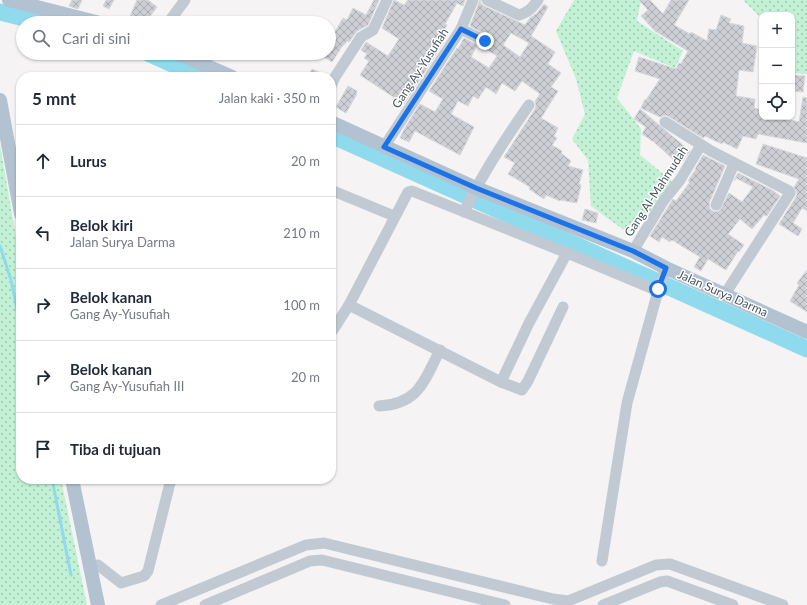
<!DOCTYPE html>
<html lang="id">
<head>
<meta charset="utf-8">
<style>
	:root { --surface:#fff; --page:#f6f6f7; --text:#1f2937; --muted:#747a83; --line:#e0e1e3 }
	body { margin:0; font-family:Lato,sans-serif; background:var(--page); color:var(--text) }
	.controls { position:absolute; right:12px; top:12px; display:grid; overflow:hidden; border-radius:8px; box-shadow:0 1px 3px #0004 }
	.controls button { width:36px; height:36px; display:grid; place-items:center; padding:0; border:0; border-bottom:1px solid var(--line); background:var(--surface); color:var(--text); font:20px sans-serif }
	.stop { position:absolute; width:12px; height:12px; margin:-9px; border:3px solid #1a73e8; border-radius:50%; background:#fff }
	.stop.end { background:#1a73e8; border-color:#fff; box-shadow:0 1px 4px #0008 }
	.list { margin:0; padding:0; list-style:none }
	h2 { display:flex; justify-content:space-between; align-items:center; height:52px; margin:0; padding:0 16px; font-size:17px }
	h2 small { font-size:13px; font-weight:400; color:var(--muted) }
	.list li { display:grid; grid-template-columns:26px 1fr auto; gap:12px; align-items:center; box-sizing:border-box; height:72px; padding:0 16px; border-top:1px solid var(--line) }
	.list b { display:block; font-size:15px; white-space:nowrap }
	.list p { margin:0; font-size:13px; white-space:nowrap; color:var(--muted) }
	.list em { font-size:13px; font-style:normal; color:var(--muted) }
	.icon { flex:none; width:22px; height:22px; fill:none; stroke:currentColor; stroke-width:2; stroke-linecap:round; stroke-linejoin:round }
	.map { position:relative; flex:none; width:807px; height:605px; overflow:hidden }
	.search { position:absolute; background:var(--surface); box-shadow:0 1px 3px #0004; left:16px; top:16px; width:320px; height:44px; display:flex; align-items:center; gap:10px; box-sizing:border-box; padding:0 14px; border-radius:22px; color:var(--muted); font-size:15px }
	.panel { position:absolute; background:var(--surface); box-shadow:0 1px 3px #0004; left:16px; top:72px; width:320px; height:412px; border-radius:16px }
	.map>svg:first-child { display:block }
	.grass { fill:url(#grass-dots) }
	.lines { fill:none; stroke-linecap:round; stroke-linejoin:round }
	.stream { stroke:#90daee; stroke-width:3 }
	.river { stroke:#90daee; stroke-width:17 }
	.building { fill:url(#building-cross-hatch); stroke:#d7d9de; fill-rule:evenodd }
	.minor { stroke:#c1cad2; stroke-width:11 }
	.major { stroke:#b3c2d1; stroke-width:14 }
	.route { stroke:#1a73e8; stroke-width:5 }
	.labels { text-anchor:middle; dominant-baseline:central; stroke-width:3; stroke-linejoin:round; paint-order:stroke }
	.street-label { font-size:12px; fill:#4a5661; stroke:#fff }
</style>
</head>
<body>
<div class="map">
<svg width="807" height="605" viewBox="0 0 807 605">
	<defs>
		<pattern id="grass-dots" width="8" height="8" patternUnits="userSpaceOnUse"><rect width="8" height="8" fill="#c3f1d5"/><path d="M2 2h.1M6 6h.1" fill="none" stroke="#a0c6b0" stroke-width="1.8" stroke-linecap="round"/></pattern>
		<pattern id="building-cross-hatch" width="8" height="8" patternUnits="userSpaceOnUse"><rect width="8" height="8" fill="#cdcfd5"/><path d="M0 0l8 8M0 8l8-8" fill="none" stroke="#a8abb0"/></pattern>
	</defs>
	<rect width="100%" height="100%" fill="#f5f3f3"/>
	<!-- grass -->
	<g class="grass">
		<path d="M574,0h67l-4,21 46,30 -8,17 -41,-17 -17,47 24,31 -1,26 32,26 -40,55 -41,-30 -3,-46 -16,-21 13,-25 -9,-35 -20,-48z"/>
		<path d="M743,0h64v74l-15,-1v-58h-30v4z"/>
		<path d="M0,145l21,120v214h40l26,126h-87z"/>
	</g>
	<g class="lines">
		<!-- stream -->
		<g class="stream">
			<path d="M0,246l11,34 10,49"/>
			<path d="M52,479l19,96"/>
		</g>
		<!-- river -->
		<g class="river">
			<path d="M0,12l44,11"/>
			<path d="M148,53l53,24"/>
			<path d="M331,135l476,214"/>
		</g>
	</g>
	<!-- building -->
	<g class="building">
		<path d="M72,0h10l-4,9 -9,-3z"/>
		<path d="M106,0h8l-5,9 -6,-3z"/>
		<path d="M137,0h11l9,7 -12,16h-18z"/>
		<path d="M374,0h5l-11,25 -11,6 -8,11 -2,-1 -3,4h-1l-11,17 -8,-5 2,-4h3v-11l14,-24 4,2 6,-12 13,7z"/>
		<path d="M394,0l10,5 4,-5h57l-2,6 -6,-3 -12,21 2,1 -8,14 5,3 -40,62 -44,-29 9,-14 -5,-3 3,-4 -6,-4 5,-8 22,14 11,-17 -17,-11z"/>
		<path d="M480,0l1,4 3,2 41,19 5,-7 7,-5 7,-9 4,3 -17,29 24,16 -7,12 13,9 -10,14 7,4 -17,27 17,10 -4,8 3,2 -5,7 10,6 -1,2 10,8 -3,5 15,4 -4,14 2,1 -4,18 -17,-3v1l-14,-6 -2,4 -15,-10 1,-2 -22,-13 7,-11 -11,-6 31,-48 1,-4 -1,-4 5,-7 -18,-13 -7,10 -13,-8 -6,11 -10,-7 -8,12 -5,-3 -5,10 -10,-5 -7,13 23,13 -14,28 -45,-24 -6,11 -9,-4 6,-12 14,-22 15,8 8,-13 -14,-8 28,-43 1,1 6,-11 13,7 -6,12 18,11 8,-12 -13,-8 4,-1 3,-3 1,-3 -1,-4 -21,-11zM511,33l18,10 -9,14 -17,-12z"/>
		<path d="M639,0h11l13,14 8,-14h18l-15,25 16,9 1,-2 16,9 2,-12 7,1 5,-15 10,4 -2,4 15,3 -2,17 15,3 -4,26 -14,-2 -3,26 19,3 -1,9 8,2v7h21v1l16,4 4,-25 4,1v45l-49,-9 -2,5 -13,-3 -6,13 -14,-7 -1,2 -17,-8 -2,2 -35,-22 -3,-1 -5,2 -19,-9 4,-9 1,1 14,-21 -25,-8 4,-14 37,12 3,-6 2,1 7,-13 -33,-20 -14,-15 7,-6z"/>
		<path d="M312,69l16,7 -1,1h-19z"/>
		<path d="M792,75l13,1 -2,16 -11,-1z"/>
		<path d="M348,86l9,5 -1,2 1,1 -11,19 -10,-6z"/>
		<path d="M640,109l50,42 -7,10 -3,-3 -4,4 -22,-20 -12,-8 4,-7 -12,-8z"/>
		<path d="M763,144l44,14v53l-5,-3 -9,15 9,6 -4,7 -19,-12 17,-27 1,-4 -3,-6 5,-8 -43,-15z"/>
		<path d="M703,155l22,11 -16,37 1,6 3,2 3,1 4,-2 9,-17 13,9 11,-15 -17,-9 -2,3 4,-8 34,17 8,6 -13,20 -3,-1 -12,14 -12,-10 -12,15 16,11 -5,7 -1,-1 -12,19 -18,-11 -7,12 -7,-4 6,-10 -28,-17 -2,2 -8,-5 -3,5 -9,-6 20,-32 3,-5 3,2 14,-19 -2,-1 8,-12h-1z"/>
		<path d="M585,209l13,4 -2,10 -14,-3z"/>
		<path d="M807,270v42l-17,-11 9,-16 -2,-2z"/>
	</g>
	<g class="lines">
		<!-- minor -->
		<g class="minor">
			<path d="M487,0l32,15c10,-3 13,-7 19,-15"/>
			<path d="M168,23l17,-23"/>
			<path d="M461,29l24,12"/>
			<path d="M331,86l4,-9 26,-40 12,-7 14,-30"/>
			<path d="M665,122l46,29 78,40 1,2 -65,101"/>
			<path d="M384,147l77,-118 12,-29"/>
			<path d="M331,190l63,26"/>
			<path d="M716,205l18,-41"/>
			<path d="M464,212c18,-38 41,-73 65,-107"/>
			<path d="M633,251l31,-51 16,-20 21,-35"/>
			<path d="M349,305l152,77 21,8 6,-9 35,-74"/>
			<path d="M331,330h2l16,-25 59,-113 4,-1 155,62 91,38"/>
			<path d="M501,382l28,-59 38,-70"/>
			<path d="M379,406c40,-2 45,-25 61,-56"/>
			<path d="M602,561l25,-158 31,-112 8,-23"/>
			<path d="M90,567l8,-2 23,18 23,-7 4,-5 23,-92"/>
			<path d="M161,605l145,-60 18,-2 229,56 15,2 88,-36 14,-1 113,41"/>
			<path d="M205,605l105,-44 12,-1 183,45"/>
			<path d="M603,605l57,-23 7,-1 66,24"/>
		</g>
		<!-- major -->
		<g class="major">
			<path d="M9,0l91,23"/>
			<path d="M177,53l55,24"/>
			<path d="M0,100l21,114"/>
			<path d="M331,122l145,66 157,63 33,17 141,64"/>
			<path d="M72,479l26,126"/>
		</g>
	</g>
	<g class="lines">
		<!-- route -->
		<path class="route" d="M485,41l-24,-12 -77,118 92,41 157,63 33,17 -8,21"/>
	</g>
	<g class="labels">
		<!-- street labels -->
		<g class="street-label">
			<text transform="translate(420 68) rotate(-57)">Gang Ay-Yusufiah</text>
			<text transform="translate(656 191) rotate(-57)">Gang Al-Mahmudah</text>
			<text transform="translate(723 293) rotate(24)">Jalan Surya Darma</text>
		</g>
	</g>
</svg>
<div class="controls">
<button>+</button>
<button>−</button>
<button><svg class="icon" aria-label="locate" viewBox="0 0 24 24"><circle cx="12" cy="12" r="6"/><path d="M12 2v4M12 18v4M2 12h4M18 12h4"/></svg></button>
</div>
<div class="stop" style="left:658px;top:289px"></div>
<div class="stop end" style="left:485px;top:41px"></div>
<div class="search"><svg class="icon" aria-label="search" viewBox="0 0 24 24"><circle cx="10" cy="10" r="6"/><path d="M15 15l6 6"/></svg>Cari di sini</div>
<section class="panel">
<h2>5 mnt<small>Jalan kaki · 350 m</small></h2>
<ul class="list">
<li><svg class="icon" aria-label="ahead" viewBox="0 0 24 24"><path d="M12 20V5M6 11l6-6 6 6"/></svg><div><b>Lurus</b></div><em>20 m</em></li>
<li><svg class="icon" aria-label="left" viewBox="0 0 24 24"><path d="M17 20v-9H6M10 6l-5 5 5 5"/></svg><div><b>Belok kiri</b><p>Jalan Surya Darma</p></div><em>210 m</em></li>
<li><svg class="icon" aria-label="right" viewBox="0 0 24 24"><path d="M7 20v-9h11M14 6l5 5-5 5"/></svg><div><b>Belok kanan</b><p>Gang Ay-Yusufiah</p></div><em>100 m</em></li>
<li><svg class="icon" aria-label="right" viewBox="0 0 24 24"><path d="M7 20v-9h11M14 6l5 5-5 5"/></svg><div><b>Belok kanan</b><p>Gang Ay-Yusufiah III</p></div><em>20 m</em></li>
<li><svg class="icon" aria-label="arrive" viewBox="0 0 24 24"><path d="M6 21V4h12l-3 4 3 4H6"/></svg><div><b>Tiba di tujuan</b></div></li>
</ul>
</section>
</div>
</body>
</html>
